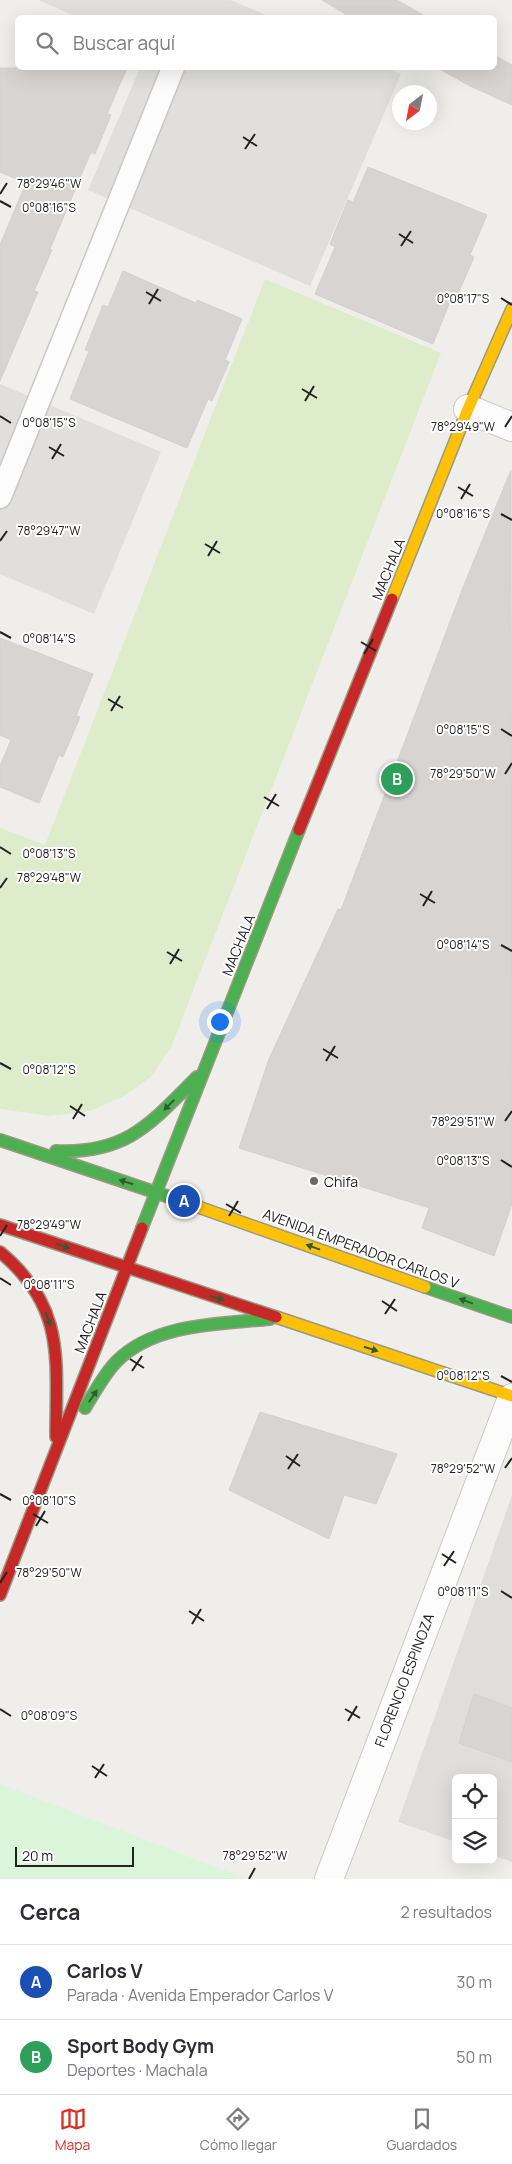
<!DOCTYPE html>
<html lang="es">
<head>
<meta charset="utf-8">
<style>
	:root { --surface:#fff; --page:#f7f7f7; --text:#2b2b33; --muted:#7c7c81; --line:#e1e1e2; --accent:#d93025 }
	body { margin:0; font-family:Manrope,sans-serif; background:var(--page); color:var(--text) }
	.controls { position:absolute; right:15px; bottom:15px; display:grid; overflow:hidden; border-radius:8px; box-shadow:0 5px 20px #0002 }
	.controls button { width:45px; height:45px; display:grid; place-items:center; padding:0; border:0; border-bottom:1px solid var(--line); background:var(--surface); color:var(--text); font:25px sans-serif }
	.compass { position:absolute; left:392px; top:85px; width:45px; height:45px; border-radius:50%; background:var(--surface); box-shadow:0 5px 20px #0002; rotate:212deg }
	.scale { position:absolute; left:15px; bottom:12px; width:119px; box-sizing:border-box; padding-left:5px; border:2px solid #222; border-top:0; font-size:14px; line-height:18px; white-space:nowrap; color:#222; -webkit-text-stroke:4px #fff; paint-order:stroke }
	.you { position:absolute; left:219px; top:1021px; width:18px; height:18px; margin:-12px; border:4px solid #fff; border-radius:50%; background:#1a73e8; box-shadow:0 0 0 8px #1a73e833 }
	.badge { display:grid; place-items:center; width:32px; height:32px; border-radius:50%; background:var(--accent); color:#fff; font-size:16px; font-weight:700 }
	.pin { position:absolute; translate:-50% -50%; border:2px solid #fff; box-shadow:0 1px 5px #0006 }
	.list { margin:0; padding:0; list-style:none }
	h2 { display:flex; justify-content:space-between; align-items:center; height:65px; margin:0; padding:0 20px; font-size:21px }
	h2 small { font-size:16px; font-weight:400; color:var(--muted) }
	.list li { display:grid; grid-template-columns:32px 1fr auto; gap:15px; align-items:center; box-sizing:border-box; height:75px; padding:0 20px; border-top:1px solid var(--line) }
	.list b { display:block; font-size:19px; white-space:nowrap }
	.list p { margin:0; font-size:16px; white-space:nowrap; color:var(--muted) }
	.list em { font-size:16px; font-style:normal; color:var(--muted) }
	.icon { flex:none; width:28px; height:28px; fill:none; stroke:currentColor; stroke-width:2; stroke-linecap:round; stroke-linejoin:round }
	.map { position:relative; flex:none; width:512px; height:1879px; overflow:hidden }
	.search { position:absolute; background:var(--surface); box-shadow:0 5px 20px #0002; left:15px; right:15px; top:15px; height:55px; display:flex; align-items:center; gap:12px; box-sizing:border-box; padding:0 18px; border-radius:8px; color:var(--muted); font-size:19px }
	.sheet { height:215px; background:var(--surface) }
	nav { display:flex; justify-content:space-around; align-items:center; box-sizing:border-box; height:70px; border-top:1px solid var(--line); background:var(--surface); font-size:14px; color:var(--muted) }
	nav a { display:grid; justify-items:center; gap:2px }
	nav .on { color:var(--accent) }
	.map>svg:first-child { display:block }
	.residential { fill:#dfdedc }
	.grass { fill:#ddeccb }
	.park { fill:#daf5da }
	.parking { fill:#e0dfde }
	.building { fill:#d7d4d2; stroke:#d3d0cc }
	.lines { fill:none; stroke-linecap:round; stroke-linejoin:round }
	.lane-casing { stroke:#c9c8c7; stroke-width:25 }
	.street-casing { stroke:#c9c8c7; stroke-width:30 }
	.fast-casing { stroke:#999a82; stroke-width:14 }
	.slow-casing { stroke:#999a82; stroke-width:14 }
	.jam-casing { stroke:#999a82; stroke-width:14 }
	.lane { stroke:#fdfcfc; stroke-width:22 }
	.street { stroke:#fdfcfc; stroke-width:28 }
	.fast { stroke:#4caf50; stroke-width:11 }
	.slow { stroke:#ffc107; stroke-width:11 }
	.jam { stroke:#c62828; stroke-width:11 }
	.oneway { fill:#335a34 }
	.ticks { fill:none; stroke:#222; stroke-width:2 }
	.poi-dot { fill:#6a6968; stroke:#fff; stroke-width:2 }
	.labels { text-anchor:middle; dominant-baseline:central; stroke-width:4; stroke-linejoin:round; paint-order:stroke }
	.street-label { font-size:14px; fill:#222; stroke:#fff }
	.poi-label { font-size:14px; fill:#222; stroke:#fff; text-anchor:start }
	.ticks-label { font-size:12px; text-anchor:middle; fill:#222; stroke:#fff; stroke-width:4; stroke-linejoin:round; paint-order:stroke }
</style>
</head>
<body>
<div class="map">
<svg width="512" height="1879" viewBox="0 0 512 1879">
	<rect width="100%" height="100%" fill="#f0eeeb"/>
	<!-- residential -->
	<path class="residential" d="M512,1495v367l-19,-7v-77h-37v64l-58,-20z"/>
	<!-- grass -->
	<path class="grass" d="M265,279l176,74 -269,692 -21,32 -29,20 -32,14 -41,5 -49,-7v-281l45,17z"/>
	<!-- park -->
	<path class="park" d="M0,1784l247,95h-247z"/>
	<!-- parking -->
	<g class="parking">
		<path d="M38,0h192l41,17h-193z"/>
		<path d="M140,68h246l15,6 -91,212 -222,-96z"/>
		<path d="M0,384l161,68 -67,162 -94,-40z"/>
	</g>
	<!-- building -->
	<g class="building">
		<path d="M322,0h75l31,18h-76z"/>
		<path d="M494,55l18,10v40l-42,-19 -32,-18h56z"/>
		<path d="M0,68h127l-20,46 4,1 -16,39 -4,-2 -41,97 2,1 -18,41 4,1 -38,89v-136l26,-62 -26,-11z"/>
		<path d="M368,167l119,48 -17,40 4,2 -17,39 -4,-2 -20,50 -118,-50 20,-47 -5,-3 18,-44 5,2z"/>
		<path d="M123,271l73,32 1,-3 45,19 -17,41 4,2 -17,39 -4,-2 -21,49 -117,-49 19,-48 -4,-1 18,-45 5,2z"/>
		<path d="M511,470l1,734 -18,52 -72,-28 7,-20 -190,-60 30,-89 69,-150 3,1 123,-325z"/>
		<path d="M0,638l93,36 -17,42 4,1 -17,40 -4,-2 -20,48 -39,-16v-21l11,-26 -11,-5z"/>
		<path d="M260,1412l137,42 -21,50 -32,-9 -15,44 -100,-49z"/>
		<path d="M474,1694l38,14v54l-53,-19z"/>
	</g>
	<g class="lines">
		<defs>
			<path id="lane" d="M0,497l173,-429"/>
			<g id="street">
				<path d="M468,409l44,18"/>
				<path d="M329,1879l183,-481"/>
			</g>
			<g id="fast">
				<path d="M0,1140l187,63"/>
				<path d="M56,1151c71,3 94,-27 141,-74"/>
				<path d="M142,1228l157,-398"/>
				<path d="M425,1287l87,30"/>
				<path d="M85,1408c10,-16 19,-34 32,-47 38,-38 103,-37 153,-42"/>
			</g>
			<g id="slow">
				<path d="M392,599l76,-190 44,-100"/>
				<path d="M187,1203l238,84"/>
				<path d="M276,1317l236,79"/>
			</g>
			<g id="jam">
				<path d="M299,830l93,-231"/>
				<path d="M0,1225l276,92"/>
				<path d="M0,1252c66,55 56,107 56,185"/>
				<path d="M0,1595l142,-367"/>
			</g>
		</defs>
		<!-- lane casing -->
		<use href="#lane" class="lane-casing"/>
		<!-- street casing -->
		<use href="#street" class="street-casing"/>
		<!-- fast casing -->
		<use href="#fast" class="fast-casing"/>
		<!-- slow casing -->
		<use href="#slow" class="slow-casing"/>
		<!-- jam casing -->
		<use href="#jam" class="jam-casing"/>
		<!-- lane -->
		<use href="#lane" class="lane"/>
		<!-- street -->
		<use href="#street" class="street"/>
		<!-- fast -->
		<use href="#fast" class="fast"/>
		<!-- slow -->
		<use href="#slow" class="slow"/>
		<!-- jam -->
		<use href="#jam" class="jam"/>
	</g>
	<!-- one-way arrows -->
	<defs><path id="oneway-solid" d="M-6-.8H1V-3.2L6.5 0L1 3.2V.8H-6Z" transform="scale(1.25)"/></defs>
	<g class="oneway">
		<use href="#oneway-solid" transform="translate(169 1105) rotate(135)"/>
		<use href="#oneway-solid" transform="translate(126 1182) rotate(-162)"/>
		<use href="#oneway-solid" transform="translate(63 1246) rotate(18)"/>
		<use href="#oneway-solid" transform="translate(313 1247) rotate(-160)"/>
		<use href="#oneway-solid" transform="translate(217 1298) rotate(18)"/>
		<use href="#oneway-solid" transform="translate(466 1301) rotate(-160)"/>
		<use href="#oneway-solid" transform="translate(48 1319) rotate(72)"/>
		<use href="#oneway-solid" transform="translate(371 1349) rotate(18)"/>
		<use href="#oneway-solid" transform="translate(93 1396) rotate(-56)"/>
	</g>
	<!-- ticks -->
	<path class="ticks" d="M243,137l14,9M245,149l10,-15M0,194l7,-11M0,201l11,6M399,234l14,9M401,246l10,-15M146,292l15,9M501,298l11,7M149,304l9,-15M302,389l15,9M305,401l9,-15M0,416l11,7M505,427l7,-11M49,447l15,9M52,459l9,-15M458,487l15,9M461,499l9,-15M501,514l11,6M0,541l7,-10M205,544l15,9M208,556l9,-15M0,632l11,6M361,642l15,9M364,654l9,-15M108,699l15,9M111,711l9,-15M501,729l11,7M505,774l7,-11M264,797l15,9M267,809l9,-15M0,847l11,7M0,888l7,-10M420,894l15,9M423,906l9,-15M501,945l11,6M167,952l15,9M170,964l9,-15M323,1049l15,9M326,1061l9,-15M0,1063l11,6M70,1106l15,10M73,1119l9,-15M505,1121l7,-10M501,1160l11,7M226,1204l15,9M229,1216l9,-15M0,1236l7,-11M0,1278l11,7M382,1301l15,10M385,1314l10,-15M130,1359l14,9M132,1371l10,-15M501,1376l11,6M286,1456l14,10M505,1468l7,-10M288,1469l10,-15M0,1494l11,6M33,1514l15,9M36,1526l9,-15M442,1554l14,9M444,1566l10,-15M0,1583l7,-11M501,1591l11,7M189,1611l15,10M192,1624l9,-15M0,1709l11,7M345,1709l15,9M348,1721l9,-15M92,1766l15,10M95,1778l9,-14M249,1879l6,-11"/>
	<!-- markers -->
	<circle class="poi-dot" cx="314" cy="1181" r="5"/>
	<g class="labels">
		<!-- street labels -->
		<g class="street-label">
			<text transform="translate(388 569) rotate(-68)">MACHALA</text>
			<text transform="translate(238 945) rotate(-68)">MACHALA</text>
			<text transform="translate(361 1248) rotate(20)">AVENIDA EMPERADOR CARLOS V</text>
			<text transform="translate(90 1322) rotate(-69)">MACHALA</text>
			<text transform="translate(404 1680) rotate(-69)">FLORENCIO ESPINOZA</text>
		</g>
		<!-- poi labels -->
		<g class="poi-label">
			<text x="324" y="1181">Chifa</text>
		</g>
	</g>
	<g class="ticks-label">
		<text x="49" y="188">78°29'46"W</text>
		<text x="49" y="212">0°08'16"S</text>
		<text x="463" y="303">0°08'17"S</text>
		<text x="49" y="427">0°08'15"S</text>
		<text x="463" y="431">78°29'49"W</text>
		<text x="463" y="518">0°08'16"S</text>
		<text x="49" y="535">78°29'47"W</text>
		<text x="49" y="643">0°08'14"S</text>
		<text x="463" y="734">0°08'15"S</text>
		<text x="463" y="778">78°29'50"W</text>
		<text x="49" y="858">0°08'13"S</text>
		<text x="49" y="882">78°29'48"W</text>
		<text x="463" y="949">0°08'14"S</text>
		<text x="49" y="1074">0°08'12"S</text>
		<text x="463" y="1126">78°29'51"W</text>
		<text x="463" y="1165">0°08'13"S</text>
		<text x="49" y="1229">78°29'49"W</text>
		<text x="49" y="1289">0°08'11"S</text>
		<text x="463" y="1380">0°08'12"S</text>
		<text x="463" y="1473">78°29'52"W</text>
		<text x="49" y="1505">0°08'10"S</text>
		<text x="49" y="1577">78°29'50"W</text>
		<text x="463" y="1596">0°08'11"S</text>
		<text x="49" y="1720">0°08'09"S</text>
		<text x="255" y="1860">78°29'52"W</text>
	</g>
</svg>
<div class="controls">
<button><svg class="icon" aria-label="locate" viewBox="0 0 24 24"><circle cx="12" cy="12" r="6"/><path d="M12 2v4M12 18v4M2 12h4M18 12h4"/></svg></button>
<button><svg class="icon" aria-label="layers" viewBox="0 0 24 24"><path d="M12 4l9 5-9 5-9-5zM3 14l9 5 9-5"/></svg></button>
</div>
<svg class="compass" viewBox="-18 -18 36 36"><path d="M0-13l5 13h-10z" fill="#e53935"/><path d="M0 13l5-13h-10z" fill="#7c7c81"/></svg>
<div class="scale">20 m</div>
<div class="you"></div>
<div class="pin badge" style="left:184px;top:1201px;background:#1a4fb4">A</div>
<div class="pin badge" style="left:397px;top:779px;background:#2e9e5b">B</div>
<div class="search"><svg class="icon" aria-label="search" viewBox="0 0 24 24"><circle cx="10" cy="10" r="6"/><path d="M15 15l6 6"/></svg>Buscar aquí</div>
</div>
<section class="sheet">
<h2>Cerca<small>2 resultados</small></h2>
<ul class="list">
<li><span class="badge" style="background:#1a4fb4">A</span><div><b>Carlos V</b><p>Parada · Avenida Emperador Carlos V</p></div><em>30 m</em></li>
<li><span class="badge" style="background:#2e9e5b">B</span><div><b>Sport Body Gym</b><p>Deportes · Machala</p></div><em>50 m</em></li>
</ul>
</section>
<nav>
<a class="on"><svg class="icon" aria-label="map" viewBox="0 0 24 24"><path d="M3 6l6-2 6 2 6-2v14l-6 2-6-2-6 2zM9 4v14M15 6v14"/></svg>Mapa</a>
<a><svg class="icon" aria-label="directions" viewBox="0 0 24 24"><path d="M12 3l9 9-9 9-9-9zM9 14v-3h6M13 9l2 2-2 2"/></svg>Cómo llegar</a>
<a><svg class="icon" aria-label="saved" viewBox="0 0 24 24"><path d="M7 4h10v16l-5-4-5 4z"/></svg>Guardados</a>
</nav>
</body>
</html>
